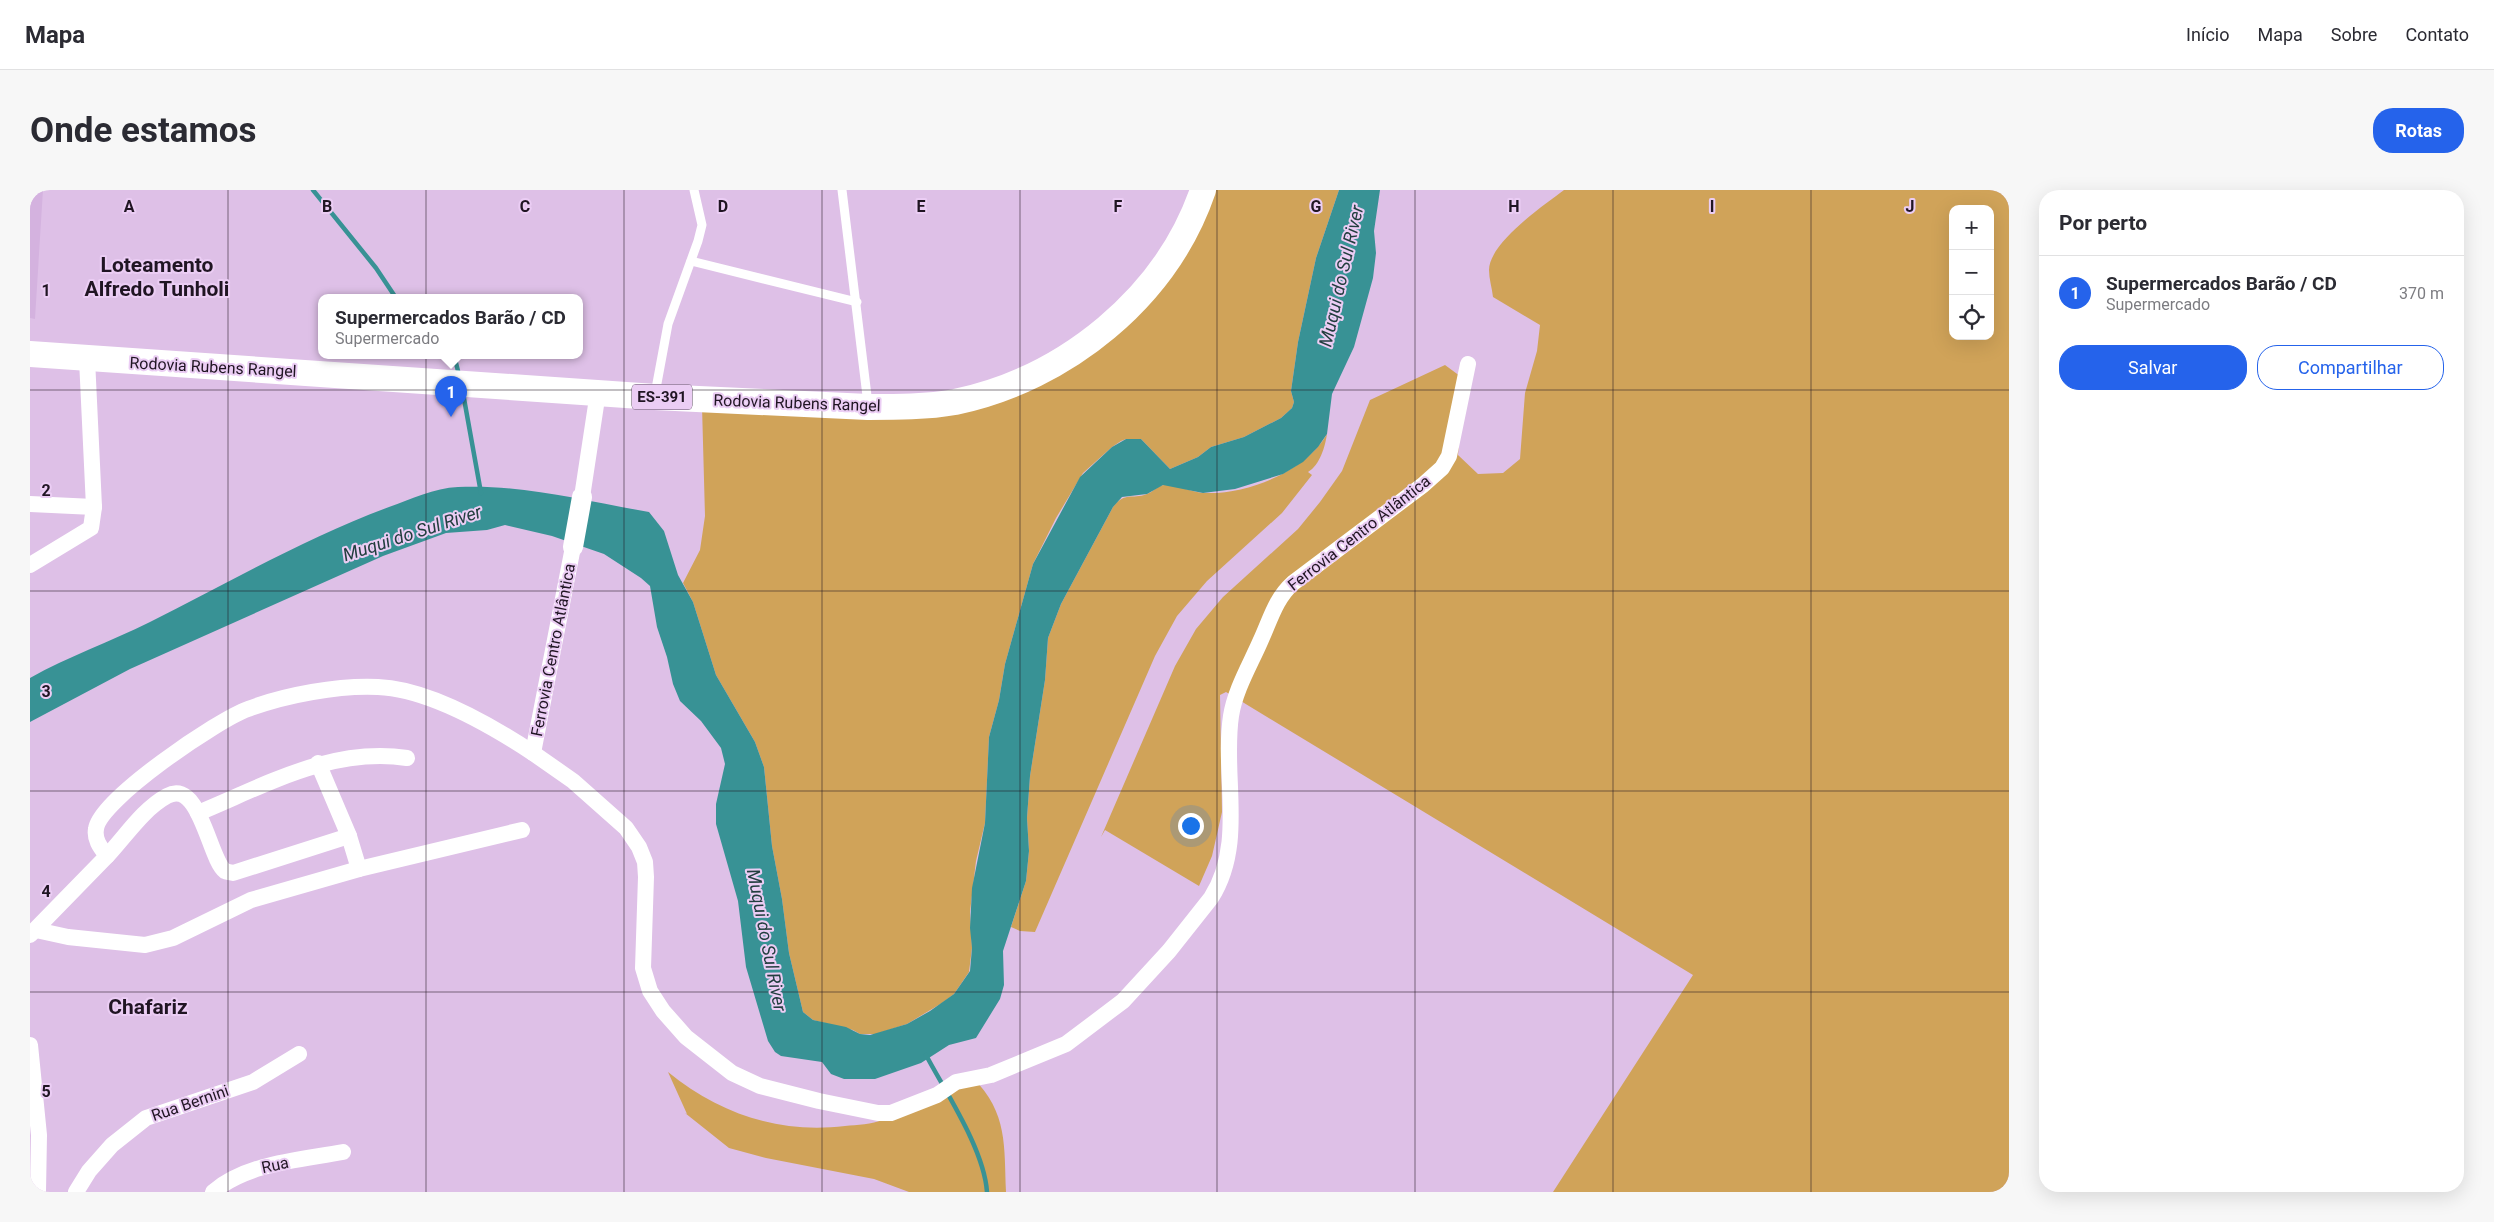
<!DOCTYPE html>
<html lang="pt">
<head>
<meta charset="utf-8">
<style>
	:root { --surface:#fff; --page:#f7f7f7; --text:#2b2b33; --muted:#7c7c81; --line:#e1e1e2; --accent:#2563eb }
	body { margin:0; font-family:Roboto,sans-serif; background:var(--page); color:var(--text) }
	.controls { position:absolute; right:15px; top:15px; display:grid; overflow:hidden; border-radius:10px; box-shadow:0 5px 20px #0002 }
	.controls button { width:45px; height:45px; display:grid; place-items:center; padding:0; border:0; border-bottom:1px solid var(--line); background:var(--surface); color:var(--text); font:25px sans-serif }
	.you { position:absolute; left:1160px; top:635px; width:18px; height:18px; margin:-12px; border:4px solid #fff; border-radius:50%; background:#1a73e8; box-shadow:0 0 0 8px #1a73e833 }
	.badge { display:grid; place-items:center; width:32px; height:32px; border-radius:50%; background:var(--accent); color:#fff; font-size:16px; font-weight:700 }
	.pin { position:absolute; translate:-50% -41px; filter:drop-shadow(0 1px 2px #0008) }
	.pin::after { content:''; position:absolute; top:26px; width:18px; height:15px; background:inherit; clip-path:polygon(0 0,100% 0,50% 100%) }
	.popup { position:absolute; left:288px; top:104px; width:265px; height:65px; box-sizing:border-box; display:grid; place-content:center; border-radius:10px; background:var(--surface); filter:drop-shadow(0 1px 4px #0005); font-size:16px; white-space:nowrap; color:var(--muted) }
	.popup b { font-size:19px; color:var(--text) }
	.popup::after { content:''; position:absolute; left:50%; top:100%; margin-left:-10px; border:10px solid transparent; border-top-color:var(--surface) }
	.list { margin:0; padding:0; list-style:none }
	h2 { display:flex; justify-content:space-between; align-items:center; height:65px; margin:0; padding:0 20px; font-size:21px }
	h2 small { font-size:16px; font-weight:400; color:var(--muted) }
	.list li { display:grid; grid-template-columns:32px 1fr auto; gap:15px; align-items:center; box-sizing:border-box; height:75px; padding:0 20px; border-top:1px solid var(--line) }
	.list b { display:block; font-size:19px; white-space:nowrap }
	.list p { margin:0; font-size:16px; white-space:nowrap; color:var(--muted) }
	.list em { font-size:16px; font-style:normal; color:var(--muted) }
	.actions { display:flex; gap:10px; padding:15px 20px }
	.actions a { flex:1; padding:11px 0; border:1px solid var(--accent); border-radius:20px; text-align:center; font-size:18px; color:var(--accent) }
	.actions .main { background:var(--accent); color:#fff }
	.icon { flex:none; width:28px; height:28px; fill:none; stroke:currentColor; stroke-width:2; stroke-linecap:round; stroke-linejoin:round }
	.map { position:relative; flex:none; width:1979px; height:1002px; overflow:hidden; border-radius:20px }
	header { display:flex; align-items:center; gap:30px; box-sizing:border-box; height:70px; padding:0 25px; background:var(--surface); border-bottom:1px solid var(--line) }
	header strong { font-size:24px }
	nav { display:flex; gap:28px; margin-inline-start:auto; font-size:18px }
	.intro { display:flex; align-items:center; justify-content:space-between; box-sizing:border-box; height:120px; padding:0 30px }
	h1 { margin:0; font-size:35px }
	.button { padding:12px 22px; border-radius:20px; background:var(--accent); color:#fff; font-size:18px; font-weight:700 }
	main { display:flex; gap:30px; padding:0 30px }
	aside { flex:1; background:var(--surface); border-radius:20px; box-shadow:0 5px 20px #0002 }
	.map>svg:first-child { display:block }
	.built { fill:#d4b2df }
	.green { fill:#d0a359; fill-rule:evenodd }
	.water { fill:#389295 }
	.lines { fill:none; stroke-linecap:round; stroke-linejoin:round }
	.stream { stroke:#389295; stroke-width:4.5 }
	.service { stroke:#fff; stroke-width:9 }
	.minor { stroke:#fff; stroke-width:16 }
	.tertiary { stroke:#fff; stroke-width:20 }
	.primary { stroke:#fff; stroke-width:26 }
	.grid { fill:none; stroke:#201523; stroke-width:1; stroke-opacity:0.55 }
	.labels { text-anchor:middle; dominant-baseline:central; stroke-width:4; stroke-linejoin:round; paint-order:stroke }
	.shield { fill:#ebcdf4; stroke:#5d4c62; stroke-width:1 }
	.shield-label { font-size:15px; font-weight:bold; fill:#201523 }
	.street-label { font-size:16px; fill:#201523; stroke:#ebcdf4 }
	.water-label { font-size:18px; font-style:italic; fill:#223e3f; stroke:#ebcdf4 }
	.district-label { font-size:21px; font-weight:bold; fill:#201523; stroke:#ebcdf4 }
	.grid-label { font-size:16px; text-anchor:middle; font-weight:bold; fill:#201523; stroke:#ebcdf4; stroke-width:4; stroke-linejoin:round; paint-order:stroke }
</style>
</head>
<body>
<header>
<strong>Mapa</strong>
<nav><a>Início</a><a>Mapa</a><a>Sobre</a><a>Contato</a></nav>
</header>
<div class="intro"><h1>Onde estamos</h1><a class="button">Rotas</a></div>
<main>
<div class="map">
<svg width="1979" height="1002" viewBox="0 0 1979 1002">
	<rect width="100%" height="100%" fill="#dec0e7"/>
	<!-- built -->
	<path class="built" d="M0,0h13l-8,129 -5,-1z"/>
	<!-- green -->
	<g class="green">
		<path d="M1181,0h128l-23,68 -18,84 -7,49 3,11 -2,6 -11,10 -37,19 -33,10 -13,10 -28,12 -29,-30h-15l-5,2 -9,6 -29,26 -27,45 -23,46 -28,100 -6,36 -10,37 -4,86 -9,38 -6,51 2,36 -3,24 -15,22 -12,9 -35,21 -31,10h-16l-7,-4 -40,-10 -10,-8 -14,-59 -7,-54 -10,-53 -8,-79 -9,-25 -39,-67 -23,-73 -10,-19 17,-33 5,-34 -3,-110 198,12 174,-55z"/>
		<path d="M1534,0h445v1002h-456l140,-217 -467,-283 -6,3 2,117 -10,44 -13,30 -94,-56 -4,7 74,-171 21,-37 27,-32 75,-68 22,-27 22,-31 28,-71 75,-35 19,14 -6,76 20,19 25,-1 17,-14 5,-66 12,-42 3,-26 -47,-28c-1,-9 -4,-18 -4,-27 0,-27 55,-65 75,-80zM1923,19h37v127h-37z"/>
		<path d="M1297,244c-2,13 -7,31 -19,38l4,3 -30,38 -75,68 -30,35 -22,40 -120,276 -15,-1 -9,-4 15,-46 3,-30 -2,-33 3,-42 15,-96 3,-42 13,-34 52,-97c13,-16 18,-7 34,-13 6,-2 10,-8 17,-9 10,-2 29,8 41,8 42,2 101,-22 122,-59z"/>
		<path d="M638,882c52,42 111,62 177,54 12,-1 27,-2 38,-6 31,-11 60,-28 90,-42 35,35 31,68 33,114h-97l-35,-13 -108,-21 -37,-10 -44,-35 2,1z"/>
	</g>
	<!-- water -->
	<path class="water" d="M1309,0h41l-6,41 2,22 -3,25 -19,69 -22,47 -5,40 -9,13 -15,15 -20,12 -48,15 -32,4 -40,-8 -16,9 -25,3 -9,10 -52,97 -13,34 -3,42 -15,96 -3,42 2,33 -3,30 -23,70 1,34 -4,14 -24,39 -27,7 -28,18 -46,16h-31l-13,-5 -9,-12 -41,-6 -6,-4 -7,-11 -22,-74 -8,-66 -22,-77v-20l9,-40 -4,-16 -20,-27 -21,-20 -7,-17 -6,-27 -10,-30 -7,-41 -9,-8 -37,-24 -52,-18 -47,-11 -18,5 -41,3 -63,23 -253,113 -100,53v-44c39,-22 80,-36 120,-56 79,-40 156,-84 239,-115 22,-8 45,-19 69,-20 65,-3 127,14 191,25l15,19 14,44 15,27 23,73 39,67 9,25 8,79 10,53 7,54 14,59 10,8 33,7 14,7 10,1 37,-11 23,-13 24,-17 16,-23 2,-23 -2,-20 2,-40 13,-65 4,-86 10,-37 6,-36 28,-100 47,-87 32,-30 14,-8h15l29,30 28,-12 13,-10 33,-10 37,-19 11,-10 2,-6 -3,-11 7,-49 18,-84z"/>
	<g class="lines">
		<!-- stream -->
		<g class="stream">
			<path d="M283,0l63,78 20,30"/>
			<path d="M422,166l3,3 4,16"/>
			<path d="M433,203l18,100"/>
			<path d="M896,865c20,38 58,94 61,137"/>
		</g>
		<!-- service -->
		<g class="service">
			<path d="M812,0l26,214"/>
			<path d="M661,71l166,41"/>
			<path d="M625,204l13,-70 30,-83 4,-16 -8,-35"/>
		</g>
		<!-- minor -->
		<g class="minor">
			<path d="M552,307l16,-105"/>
			<path d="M0,314l64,3"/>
			<path d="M0,375l61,-37 3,-21 -7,-148"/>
			<path d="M503,563l40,28 53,47 13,19 6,15 1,15 -3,91 7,23 13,20 23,26 46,36 28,13 59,15 59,12h13l46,-18 19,-13 35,-7 75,-31 57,-43 46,-50 42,-53c35,-55 11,-122 20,-182 4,-26 19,-51 29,-74 10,-21 15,-43 33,-59l130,-98 19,-17 7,-12 19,-92"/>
			<path d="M168,623c68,-28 133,-66 209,-55"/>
			<path d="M77,666c18,-19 36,-47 60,-60 33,-18 42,63 58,75 2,1 5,1 8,2l116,-37"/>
			<path d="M329,679l163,-39"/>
			<path d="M6,740l32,7 77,8 28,-7 78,-38 108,-31 -10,-33 -31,-73"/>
			<path d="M0,745l77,-79c-6,-8 -13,-16 -11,-27 3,-29 123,-110 152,-120 37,-14 91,-24 130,-22 50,2 114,39 155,66l40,-206"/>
			<path d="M0,855l9,90 -1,57"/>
			<path d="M46,1002l13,-21 23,-26 34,-27 107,-36 46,-28"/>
			<path d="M183,1002c34,-29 87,-32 130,-40"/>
		</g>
		<!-- tertiary -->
		<path class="tertiary" d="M543,357l9,-50"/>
		<!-- primary -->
		<path class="primary" d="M0,164l625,43 213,10c28,0 59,0 87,-5 110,-23 211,-104 248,-212"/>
	</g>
	<!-- grid -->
	<path class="grid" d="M198,0v1002M396,0v1002M594,0v1002M792,0v1002M990,0v1002M1187,0v1002M1385,0v1002M1583,0v1002M1781,0v1002M0,200h1979M0,401h1979M0,601h1979M0,802h1979"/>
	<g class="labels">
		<!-- shield labels -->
		<rect class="shield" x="602" y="194.5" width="60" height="25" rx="4"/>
		<g class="shield-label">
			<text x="632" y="207">ES-391</text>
		</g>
		<!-- street labels -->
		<g class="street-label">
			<text transform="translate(183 177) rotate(3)">Rodovia Rubens Rangel</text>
			<text transform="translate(767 213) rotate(2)">Rodovia Rubens Rangel</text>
			<text transform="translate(1329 343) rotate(-38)">Ferrovia Centro Atlântica</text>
			<text transform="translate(523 460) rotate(-79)">Ferrovia Centro Atlântica</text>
			<text transform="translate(160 913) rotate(-19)">Rua Bernini</text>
			<text transform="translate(245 975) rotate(-12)">Rua</text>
		</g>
		<!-- water labels -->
		<g class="water-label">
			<text transform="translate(1311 86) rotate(-77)">Muqui do Sul River</text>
			<text transform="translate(382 343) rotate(-18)">Muqui do Sul River</text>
			<text transform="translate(737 750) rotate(79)">Muqui do Sul River</text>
		</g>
		<!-- district labels -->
		<g class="district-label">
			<text x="127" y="75">Loteamento<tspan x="127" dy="24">Alfredo Tunholi</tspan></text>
			<text x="118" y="817">Chafariz</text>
		</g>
	</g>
	<g class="grid-label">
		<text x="99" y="22">A</text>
		<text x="297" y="22">B</text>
		<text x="495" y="22">C</text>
		<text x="693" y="22">D</text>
		<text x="891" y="22">E</text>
		<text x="1088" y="22">F</text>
		<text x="1286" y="22">G</text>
		<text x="1484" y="22">H</text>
		<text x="1682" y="22">I</text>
		<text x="1880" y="22">J</text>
		<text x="16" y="106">1</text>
		<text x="16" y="306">2</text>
		<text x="16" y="507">3</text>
		<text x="16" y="707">4</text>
		<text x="16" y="907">5</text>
	</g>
</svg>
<div class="controls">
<button>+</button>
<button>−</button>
<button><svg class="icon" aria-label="locate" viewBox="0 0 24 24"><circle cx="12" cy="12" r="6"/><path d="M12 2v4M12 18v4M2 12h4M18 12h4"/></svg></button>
</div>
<div class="you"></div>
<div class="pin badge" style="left:421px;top:227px">1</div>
<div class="popup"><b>Supermercados Barão / CD</b>Supermercado</div>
</div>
<aside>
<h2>Por perto<small></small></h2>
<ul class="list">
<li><span class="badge">1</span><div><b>Supermercados Barão / CD</b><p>Supermercado</p></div><em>370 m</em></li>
</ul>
<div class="actions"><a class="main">Salvar</a><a>Compartilhar</a></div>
</aside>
</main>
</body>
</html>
